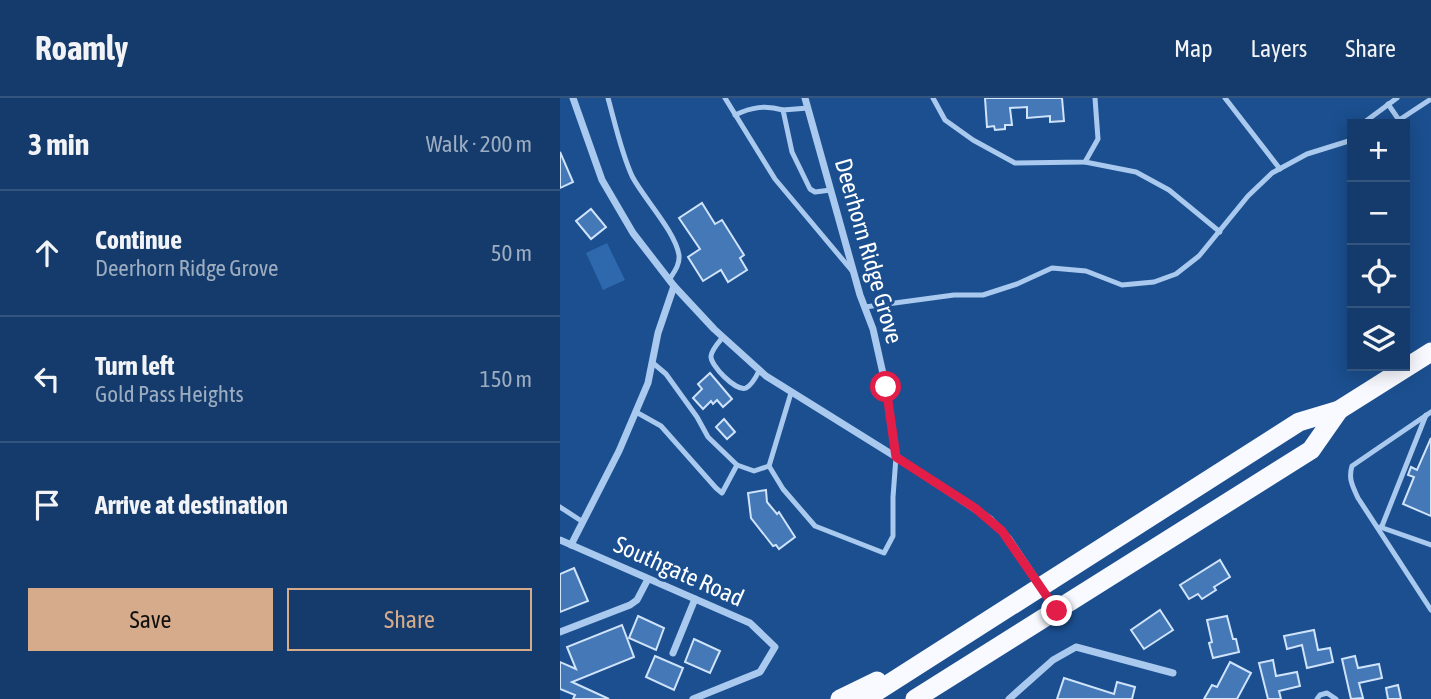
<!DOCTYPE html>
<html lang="en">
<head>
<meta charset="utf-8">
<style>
	:root { --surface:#143b6b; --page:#214673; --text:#f1f3f6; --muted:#9dadc1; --line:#33557e; --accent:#d6ab8b }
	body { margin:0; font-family:"Asap Condensed",sans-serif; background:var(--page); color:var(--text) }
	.controls { position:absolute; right:21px; top:21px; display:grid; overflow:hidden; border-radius:0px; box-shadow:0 4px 18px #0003 }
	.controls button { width:63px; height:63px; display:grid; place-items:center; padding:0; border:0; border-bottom:2px solid var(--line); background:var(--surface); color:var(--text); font:35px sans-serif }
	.stop { position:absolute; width:21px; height:21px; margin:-16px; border:5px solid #e11d48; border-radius:50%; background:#fff }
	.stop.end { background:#e11d48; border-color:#fff; box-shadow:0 2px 7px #0008 }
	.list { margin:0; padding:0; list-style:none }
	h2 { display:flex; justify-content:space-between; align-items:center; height:91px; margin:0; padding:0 28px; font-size:30px }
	h2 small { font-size:23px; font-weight:400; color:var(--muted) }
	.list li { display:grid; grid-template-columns:46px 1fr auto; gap:21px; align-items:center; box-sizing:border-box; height:126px; padding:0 28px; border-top:2px solid var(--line) }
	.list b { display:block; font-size:26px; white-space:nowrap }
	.list p { margin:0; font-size:23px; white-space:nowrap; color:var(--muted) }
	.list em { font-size:23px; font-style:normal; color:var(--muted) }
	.actions { display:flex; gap:14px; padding:21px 28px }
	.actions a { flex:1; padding:16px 0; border:2px solid var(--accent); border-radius:0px; text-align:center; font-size:24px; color:var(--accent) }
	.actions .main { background:var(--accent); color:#111 }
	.icon { flex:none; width:38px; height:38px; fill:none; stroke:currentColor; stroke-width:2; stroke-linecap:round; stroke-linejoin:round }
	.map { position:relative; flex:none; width:871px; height:601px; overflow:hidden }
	header { display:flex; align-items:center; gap:42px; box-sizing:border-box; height:98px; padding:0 35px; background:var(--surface); border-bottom:2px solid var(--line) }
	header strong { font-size:33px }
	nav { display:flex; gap:38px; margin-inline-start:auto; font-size:24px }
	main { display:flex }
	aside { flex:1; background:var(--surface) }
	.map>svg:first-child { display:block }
	.green { fill:#2e69ad }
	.building { fill:#4478b7; stroke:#cfe3fa; stroke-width:2 }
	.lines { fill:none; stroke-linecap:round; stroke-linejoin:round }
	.service { stroke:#a9c9ee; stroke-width:5 }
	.minor { stroke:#a9c9ee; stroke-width:7 }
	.trunk { stroke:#f8faff; stroke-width:19 }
	.route { stroke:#e11d48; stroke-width:9 }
	.labels { text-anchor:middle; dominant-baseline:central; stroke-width:6; stroke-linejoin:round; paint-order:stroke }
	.street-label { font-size:24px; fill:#fff; stroke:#1b4f8f }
</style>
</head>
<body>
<header>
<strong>Roamly</strong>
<nav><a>Map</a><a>Layers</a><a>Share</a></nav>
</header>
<main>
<aside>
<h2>3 min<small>Walk · 200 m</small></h2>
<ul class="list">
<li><svg class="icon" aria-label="ahead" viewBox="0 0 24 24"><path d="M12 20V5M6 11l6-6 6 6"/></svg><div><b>Continue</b><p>Deerhorn Ridge Grove</p></div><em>50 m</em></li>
<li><svg class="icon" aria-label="left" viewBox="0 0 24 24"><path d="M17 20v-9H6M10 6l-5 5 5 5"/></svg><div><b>Turn left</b><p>Gold Pass Heights</p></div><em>150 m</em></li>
<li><svg class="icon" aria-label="arrive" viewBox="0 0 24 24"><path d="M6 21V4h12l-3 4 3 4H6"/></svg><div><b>Arrive at destination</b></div></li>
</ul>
<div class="actions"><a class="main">Save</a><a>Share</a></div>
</aside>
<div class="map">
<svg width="871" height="601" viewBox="0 0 871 601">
	<rect width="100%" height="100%" fill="#1b4f8f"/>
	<!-- green -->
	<path class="green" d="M47,145l18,37 -22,10 -17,-37z"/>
	<!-- building -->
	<g class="building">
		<path d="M425,0h77l2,23 -14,1v-6l-23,2v-11l-17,1 2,17h-7v4l-10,1 -1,-4 -7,1z"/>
		<path d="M0,54l13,30 -13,6z"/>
		<path d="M142,105l13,21 7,-4 22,35 -4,3 7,12 -19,12 -7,-12 -18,11 -15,-24 12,-8 -21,-31z"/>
		<path d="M31,111l15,18 -15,12 -15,-18z"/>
		<path d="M150,275l22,26 -9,8 -6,-7 -4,4 -2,-3 -8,8 -10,-11 9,-9 -4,-5z"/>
		<path d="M164,321l11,13 -8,7 -11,-12z"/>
		<path d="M871,340v78l-28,-12 11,-27 -6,-2 3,-8 6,3z"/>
		<path d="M206,392l1,12 10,12 2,-2 16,25 -16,12 -3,-4 -3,1 -22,-28 -3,-25z"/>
		<path d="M660,462l10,17 -16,10 2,3 -14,9 -4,-5 -9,5 -9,-14z"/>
		<path d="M14,470l14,33 -28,11v-38z"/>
		<path d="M600,512l13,20 -29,19 -13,-19z"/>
		<path d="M78,518l26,12 -8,22 -27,-12z"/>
		<path d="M667,518l6,23h3l3,13 -26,6 -4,-15 3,-1 -5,-22z"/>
		<path d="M62,527l12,32 -62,25 37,17h-36l2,-4 -15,-6v-27l16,7 -9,-22z"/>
		<path d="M754,532l4,20 12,-2 3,14 -26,6 -5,-23 -15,4 -3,-13z"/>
		<path d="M134,541l26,12 -10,22 -25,-11z"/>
		<path d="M95,558l28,12 -9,22 -28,-13z"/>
		<path d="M795,558l3,12 21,-4 3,14 -23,5 4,15 -12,1 -9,-40z"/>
		<path d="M713,562l3,16 21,-4 3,14 -21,5 2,8h-13l-9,-36z"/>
		<path d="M670,564l21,11 -14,26h-33l8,-14 5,2z"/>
		<path d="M504,580l50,16 3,-12 18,5 -3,12h-75z"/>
		<path d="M838,587l3,14h-13l-2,-11z"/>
	</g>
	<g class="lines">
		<!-- service -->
		<g class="service">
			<path d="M48,0c7,25 13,54 24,78 12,23 43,55 47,79 1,10 -5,17 -10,25"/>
			<path d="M165,0l50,81 78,93"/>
			<path d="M373,0l12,22 28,20 42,23 70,-1 13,-23 -3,-41"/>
			<path d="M665,0l55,71"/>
			<path d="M828,6l11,16"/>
			<path d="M248,10l-25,2 9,42 18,37 5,3 16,-2"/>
			<path d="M175,17c17,-8 30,-10 48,-5"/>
			<path d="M805,26l1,-3 31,-23"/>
			<path d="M833,26l38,-25"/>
			<path d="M525,64l51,10 33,18 51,42"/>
			<path d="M305,209l89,-12h29l34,-11 35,-16 34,3 36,14 32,-3 22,-8 23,-18 49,-60 24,-23 35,-19 45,-14"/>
			<path d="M163,239c-4,5 -11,12 -12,19 -1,9 25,36 35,32 6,-3 10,-11 13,-17"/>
			<path d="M76,314l25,14 55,62 6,5 15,-28 -29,-28 -11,-20 -31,-43 -13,-11"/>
			<path d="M871,314l-79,54c-4,13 1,21 6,32l73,112"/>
			<path d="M177,367l17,6 15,-5 22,-73"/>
			<path d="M209,368l14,23 32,37 69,27 9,-17v-39l3,-40"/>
			<path d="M0,409l23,15"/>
			<path d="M822,428l44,-111"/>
			<path d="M820,429l51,18"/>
			<path d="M757,601l3,-4 7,-2 9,6"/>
		</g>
		<!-- minor -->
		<g class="minor">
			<path d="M13,0l29,82 31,53 41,53 40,43 52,47 130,81 94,62 19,20 46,69"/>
			<path d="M245,0l55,197 13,34 13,58 10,70"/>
			<path d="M0,442l190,83 25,24 -15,25 -67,27"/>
			<path d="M11,447l48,-94 29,-68 10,-50 16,-47"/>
			<path d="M0,534l70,-27 7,-5 11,-21"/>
			<path d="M113,555l22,-54"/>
			<path d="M449,601l44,-39 23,-13 97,26"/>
		</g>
		<!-- trunk -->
		<g class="trunk">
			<path d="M280,601l37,-18"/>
			<path d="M305,601l434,-277 40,-12 92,-58"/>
			<path d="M355,601l396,-249 28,-40"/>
		</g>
	</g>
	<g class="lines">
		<!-- route -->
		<path class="route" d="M326,289l10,70 79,51 27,23 55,80"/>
	</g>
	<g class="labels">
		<!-- street labels -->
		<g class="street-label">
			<text transform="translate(309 153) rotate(74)">Deerhorn Ridge Grove</text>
			<text transform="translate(119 473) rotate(24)">Southgate Road</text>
		</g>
	</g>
</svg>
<div class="controls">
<button>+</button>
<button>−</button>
<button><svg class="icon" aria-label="locate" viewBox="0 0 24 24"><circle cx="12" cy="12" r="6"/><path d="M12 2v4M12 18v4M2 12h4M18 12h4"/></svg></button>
<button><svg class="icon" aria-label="layers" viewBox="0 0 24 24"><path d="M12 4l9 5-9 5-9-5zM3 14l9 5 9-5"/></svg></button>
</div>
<div class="stop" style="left:326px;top:289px"></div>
<div class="stop end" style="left:497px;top:513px"></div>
</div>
</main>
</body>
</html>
